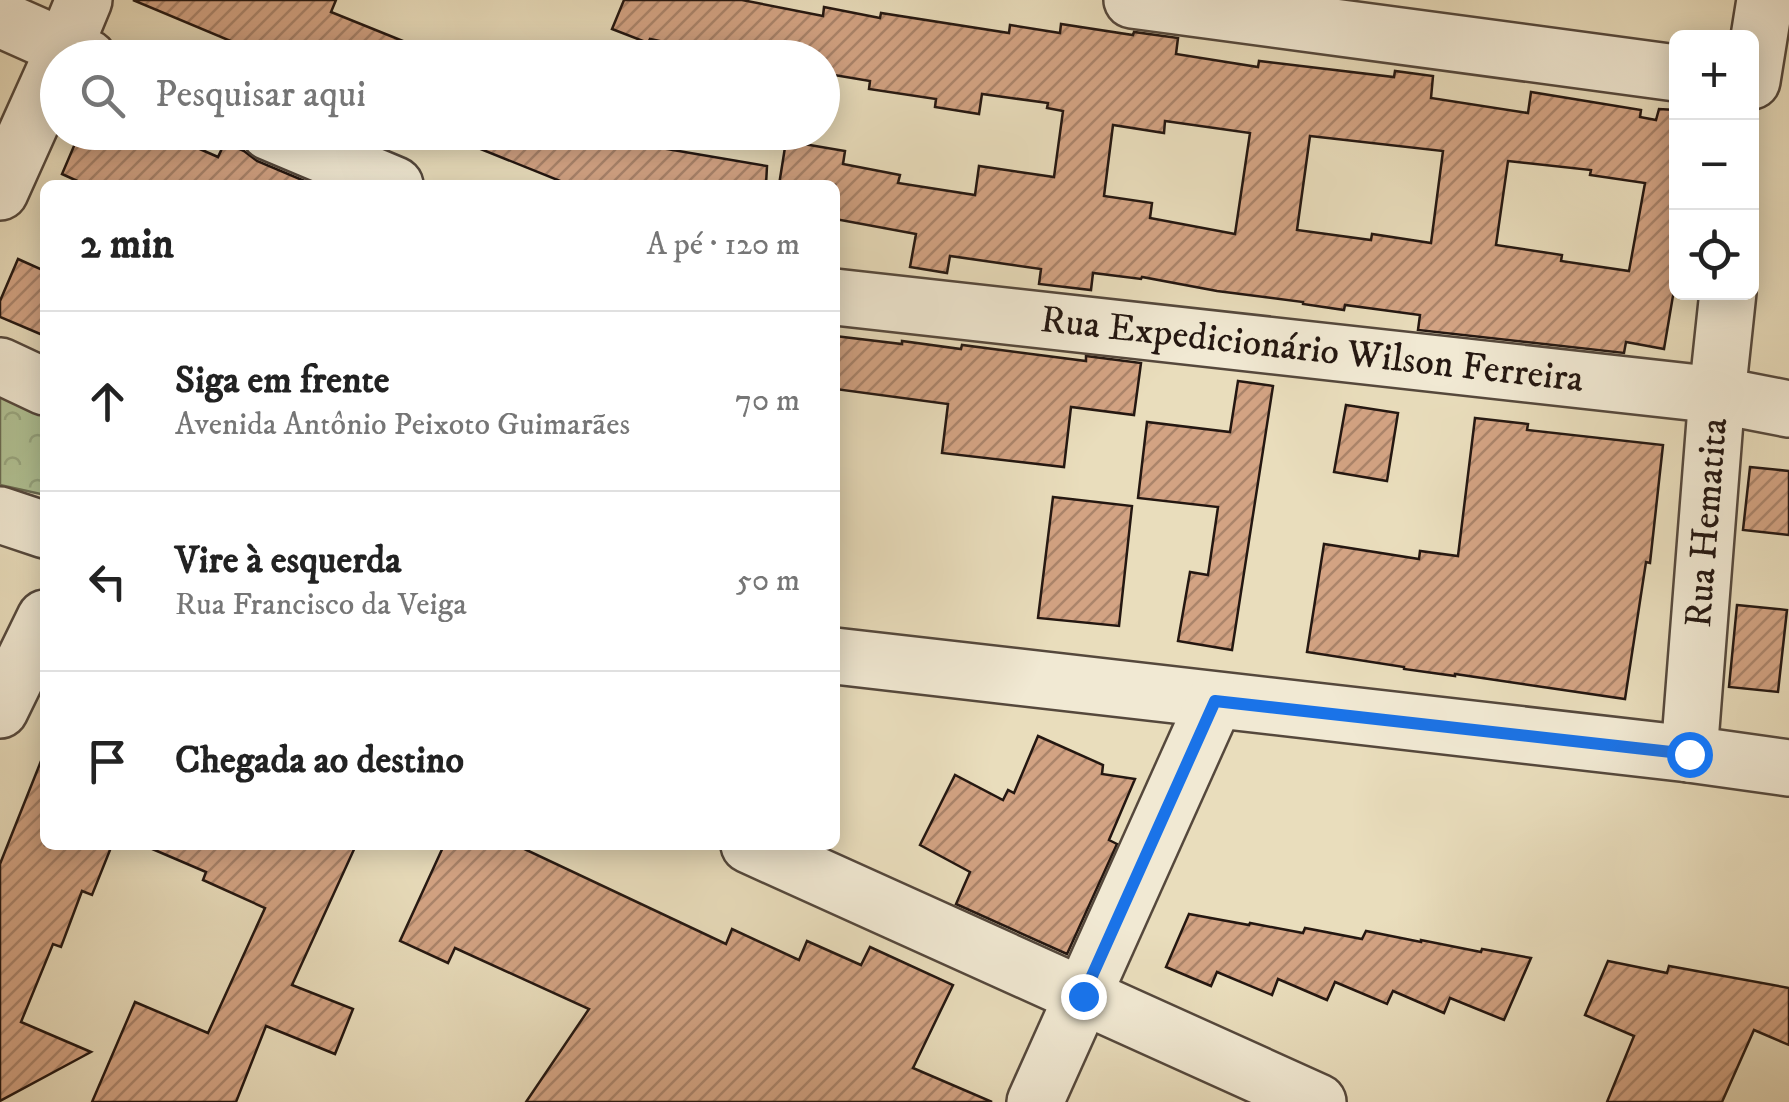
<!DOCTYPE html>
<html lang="pt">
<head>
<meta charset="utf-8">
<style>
	:root { --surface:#fff; --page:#f6f6f6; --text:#222; --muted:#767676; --line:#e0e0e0 }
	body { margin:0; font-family:"IM FELL DW Pica",serif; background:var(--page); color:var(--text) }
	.controls { position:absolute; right:30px; top:30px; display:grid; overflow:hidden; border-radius:15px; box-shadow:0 5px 25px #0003 }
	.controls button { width:90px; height:90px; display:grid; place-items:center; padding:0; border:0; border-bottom:2px solid var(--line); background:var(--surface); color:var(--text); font:50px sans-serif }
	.stop { position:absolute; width:30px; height:30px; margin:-22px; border:8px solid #1a73e8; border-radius:50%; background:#fff }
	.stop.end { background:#1a73e8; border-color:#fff; box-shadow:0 2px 10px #0008 }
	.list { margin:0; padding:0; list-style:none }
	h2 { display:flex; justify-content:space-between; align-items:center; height:130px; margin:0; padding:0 40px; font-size:42px }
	h2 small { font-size:32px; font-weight:400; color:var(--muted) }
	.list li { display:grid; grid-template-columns:65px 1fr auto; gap:30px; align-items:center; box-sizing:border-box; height:180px; padding:0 40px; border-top:2px solid var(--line) }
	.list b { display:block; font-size:38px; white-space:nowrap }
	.list p { margin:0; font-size:32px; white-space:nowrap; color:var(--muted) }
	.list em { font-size:32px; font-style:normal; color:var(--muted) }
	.icon { flex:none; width:55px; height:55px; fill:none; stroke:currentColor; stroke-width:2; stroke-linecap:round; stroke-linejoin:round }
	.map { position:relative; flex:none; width:1789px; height:1102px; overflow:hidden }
	.search { position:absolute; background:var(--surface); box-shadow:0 5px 25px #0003; left:40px; top:40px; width:800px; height:110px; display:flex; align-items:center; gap:25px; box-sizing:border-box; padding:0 35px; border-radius:55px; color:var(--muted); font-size:38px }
	.panel { position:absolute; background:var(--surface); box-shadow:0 5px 25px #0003; left:40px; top:180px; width:800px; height:670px; border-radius:15px }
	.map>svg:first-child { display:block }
	.park { fill:url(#park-crowns); stroke:#6a6c52; stroke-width:2.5 }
	.building { fill:url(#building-hatch); stroke:#241711; stroke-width:2.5; fill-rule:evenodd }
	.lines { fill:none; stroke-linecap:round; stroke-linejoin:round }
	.minor-casing { stroke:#55483c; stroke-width:60 }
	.minor { stroke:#f1e9d3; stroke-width:55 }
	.route { stroke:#1a73e8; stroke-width:12 }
	.labels { text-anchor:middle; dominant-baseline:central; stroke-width:9; stroke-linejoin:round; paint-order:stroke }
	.street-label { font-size:38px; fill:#241711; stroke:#f1e9d3 }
</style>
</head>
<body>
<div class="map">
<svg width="1789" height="1102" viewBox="0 0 1789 1102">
	<defs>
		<pattern id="park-crowns" width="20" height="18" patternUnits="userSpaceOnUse" patternTransform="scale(2.5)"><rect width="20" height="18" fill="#b1c294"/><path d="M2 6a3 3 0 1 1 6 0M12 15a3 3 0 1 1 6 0" fill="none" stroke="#98a67f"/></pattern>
		<pattern id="building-hatch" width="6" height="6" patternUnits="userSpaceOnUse" patternTransform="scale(2.5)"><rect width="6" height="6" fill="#d3a383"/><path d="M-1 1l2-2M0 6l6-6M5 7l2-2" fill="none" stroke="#ab846a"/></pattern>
	</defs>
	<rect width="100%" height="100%" fill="#e9ddbc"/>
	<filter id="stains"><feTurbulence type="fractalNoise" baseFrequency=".002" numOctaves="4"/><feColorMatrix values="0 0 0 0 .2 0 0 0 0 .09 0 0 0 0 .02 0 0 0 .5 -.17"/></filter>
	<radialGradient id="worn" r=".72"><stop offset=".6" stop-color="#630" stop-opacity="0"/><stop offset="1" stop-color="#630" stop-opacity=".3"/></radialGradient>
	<!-- park -->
	<path class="park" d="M0,383l45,21v91l-45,-10z"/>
	<!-- building -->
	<g class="building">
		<path d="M133,0h203l-5,12 109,44 -169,2z"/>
		<path d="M624,0h118l81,16 1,-9 56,11 1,-5 128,20 1,-8 50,8 1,-9 72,11 1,-3 44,6 -2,16 82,13 1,-6 135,16 1,-6 38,5 -2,22 97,15 3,-21 110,18 -1,7 16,3 3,-11 17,1v168l-12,71 -38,-7 -2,11 -206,-23 2,-15 -75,-10 -1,5 -41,-6v-2l-86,-11 -75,-14 -1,2 -48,-6 -2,17 -52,-6 2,-15 -91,-13 -3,17 -37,-6 6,-33 -81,-15v-34h-56l7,-44 59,10 -2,13 57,11 -2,8 77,12 4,-29 75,11 9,-66 -16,-3 1,-5 -66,-9 -3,20 -44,-7 1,-8 -67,-10 1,-8 -48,-8v-15h-83l-89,-19 -2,4 -36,-14zM1165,121l85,12 -15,101 -85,-16 2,-15 -48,-7 9,-71 51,8zM1310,136l133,15 -12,92 -59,-9 -1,6 -74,-10zM1508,161l83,9 -1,5 55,8 -16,88 -68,-10 1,-6 -66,-10z"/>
		<path d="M80,132h81l57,25 7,-15 19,9 13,10 57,24h-228l-24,-11z"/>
		<path d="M624,132l-4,9 147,25 -1,19h-196l-129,-52z"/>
		<path d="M18,259l27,12v65l-45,-19v-16z"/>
		<path d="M835,336l67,8v-3l59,8 1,-4 124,16v-5l55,7 -7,52 -63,-8 -7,60 -122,-14 6,-49 -113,-15z"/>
		<path d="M1238,381l35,5 -41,264 -54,-9 12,-69 18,3 10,-68 -80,-9 9,-76 83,10z"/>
		<path d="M1346,405l52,8 -11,68 -53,-9z"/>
		<path d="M1475,418l53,6 -1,6 136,15 -13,118 -4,-1 -21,137 -170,-25v2l-51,-7v-2l-97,-15 17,-108 95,15 1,-8 38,5z"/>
		<path d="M1750,467l39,4v64l-46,-5z"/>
		<path d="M1053,497l79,9 -13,120 -81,-8z"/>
		<path d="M1737,605l50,5 -9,82 -49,-5z"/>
		<path d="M1038,736l65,29 -1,9 33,5 -26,61 8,4 -50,110 -111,-50 14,-32 -50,-27 35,-70 48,25 5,-10 6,3z"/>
		<path d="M43,756h2v89h67l-20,50 -10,-4 -21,56 -8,-3 -32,78 70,30 -91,49v-237z"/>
		<path d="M143,845h213l-64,140 61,24 -18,45 -69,-28 -30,76h-144l43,-100 73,31 57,-125 -62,-28 3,-8z"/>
		<path d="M444,845h72l210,99 6,-15 67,31 8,-19 54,24 9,-18 83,38 -40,83 79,34h-466l63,-93 -134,-61 -7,15 -48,-22z"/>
		<path d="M1189,914l60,11 1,-2 53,10 2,-5 57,11 4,-8 55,11v-2l60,12 1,-3 49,9 -27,62 -54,-22 -6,15 -51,-22 -6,13 -52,-22 -8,18 -49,-21 -6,16 -55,-23 -6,14 -45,-19z"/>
		<path d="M1608,961l59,12 2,-7 120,22v57l-35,-15 -32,72h-115l27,-66 -49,-21z"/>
	</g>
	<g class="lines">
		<defs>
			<g id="minor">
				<path d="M1132,0l544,73"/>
				<path d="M0,19l88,39"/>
				<path d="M60,58l24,-58"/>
				<path d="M1752,81l13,-81"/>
				<path d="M269,132l126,53"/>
				<path d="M0,192l58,-129"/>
				<path id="s1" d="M835,297l882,98 72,14"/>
				<path d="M0,366l45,21"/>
				<path d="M0,515l45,15"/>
				<path d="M835,656l854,98 100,14"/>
				<path d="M0,710l45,-92"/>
				<path id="s2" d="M1689,754l28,-359 11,-103"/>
				<path d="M749,845l569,257"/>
				<path d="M1035,1102l180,-401"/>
			</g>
		</defs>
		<!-- minor casing -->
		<use href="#minor" class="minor-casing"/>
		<!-- minor -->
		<use href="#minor" class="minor"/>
	</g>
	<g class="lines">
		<!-- route -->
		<path class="route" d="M1083,996l132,-295 474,53"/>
	</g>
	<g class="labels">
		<!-- street labels -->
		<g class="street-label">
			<text stroke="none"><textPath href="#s1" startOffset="480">Rua Expedicionário Wilson Ferreira</textPath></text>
			<text stroke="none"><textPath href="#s2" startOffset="232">Rua Hematita</textPath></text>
		</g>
	</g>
	<rect width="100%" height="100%" filter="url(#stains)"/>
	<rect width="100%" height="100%" fill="url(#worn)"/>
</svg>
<div class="controls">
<button>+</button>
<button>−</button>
<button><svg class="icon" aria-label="locate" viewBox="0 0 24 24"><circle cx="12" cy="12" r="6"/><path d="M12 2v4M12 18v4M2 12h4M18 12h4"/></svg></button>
</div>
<div class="stop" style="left:1689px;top:754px"></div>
<div class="stop end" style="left:1083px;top:996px"></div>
<div class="search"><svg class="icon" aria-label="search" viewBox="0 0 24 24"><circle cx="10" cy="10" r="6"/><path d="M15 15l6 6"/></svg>Pesquisar aqui</div>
<section class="panel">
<h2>2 min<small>A pé · 120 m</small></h2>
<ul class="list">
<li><svg class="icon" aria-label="ahead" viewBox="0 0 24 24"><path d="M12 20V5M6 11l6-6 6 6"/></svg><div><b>Siga em frente</b><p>Avenida Antônio Peixoto Guimarães</p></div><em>70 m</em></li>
<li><svg class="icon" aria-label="left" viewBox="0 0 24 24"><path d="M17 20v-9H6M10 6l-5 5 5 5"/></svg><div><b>Vire à esquerda</b><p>Rua Francisco da Veiga</p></div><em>50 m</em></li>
<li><svg class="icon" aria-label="arrive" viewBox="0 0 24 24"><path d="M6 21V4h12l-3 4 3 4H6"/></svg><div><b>Chegada ao destino</b></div></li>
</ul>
</section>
</div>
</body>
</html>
